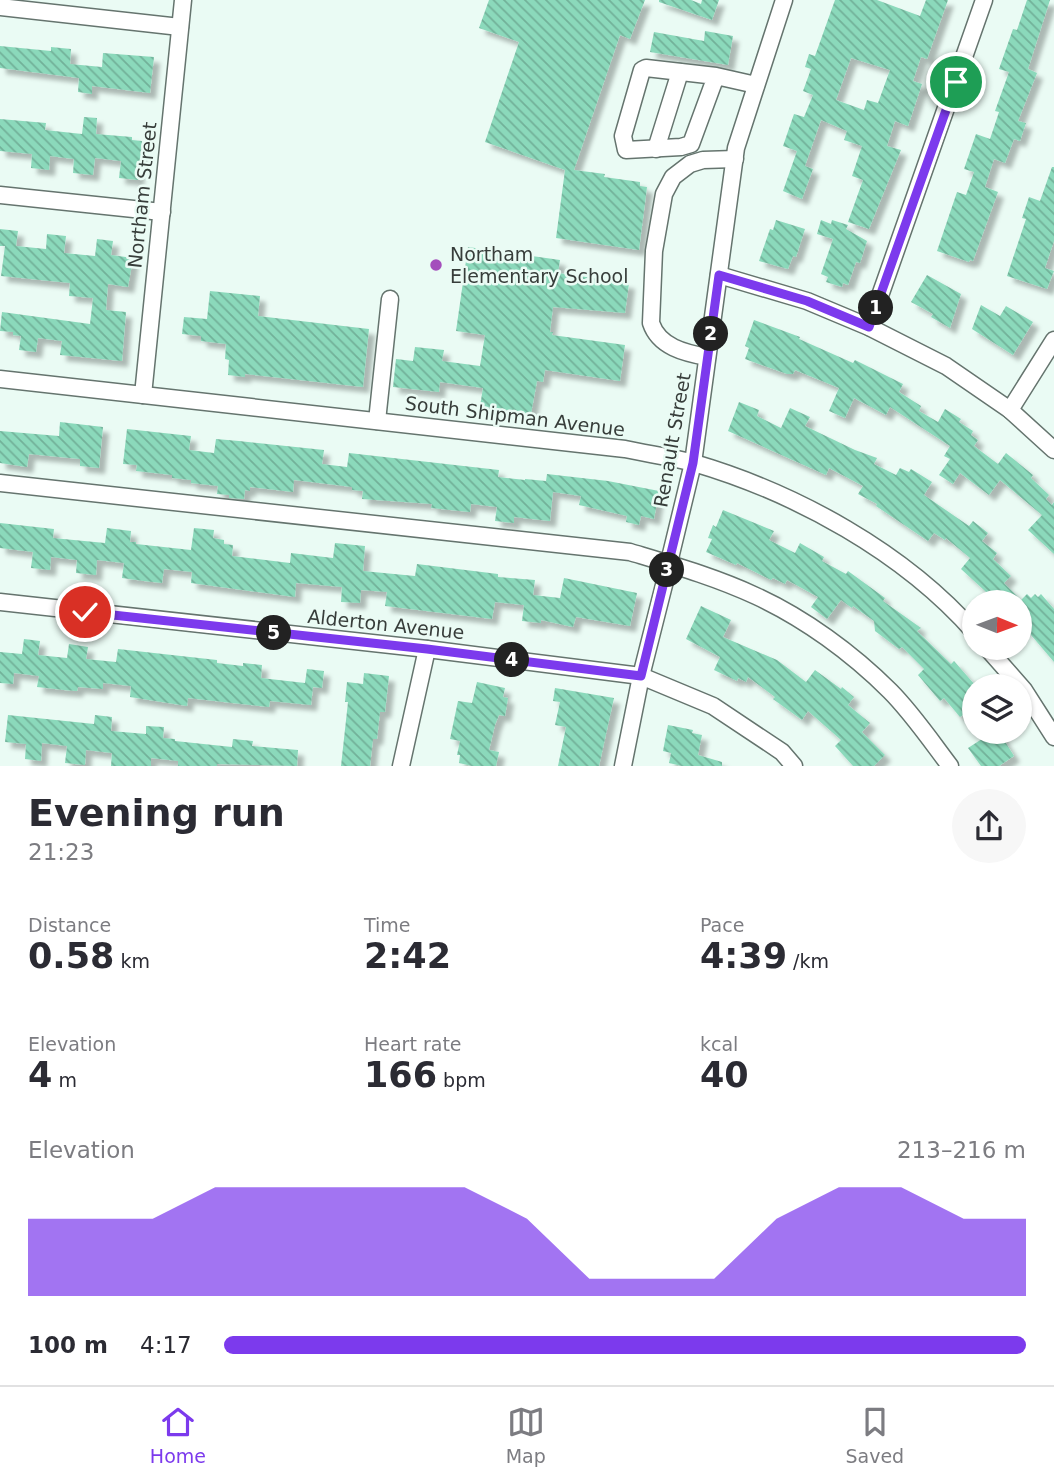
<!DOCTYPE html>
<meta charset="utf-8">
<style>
body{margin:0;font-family:"DejaVu Sans",sans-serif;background:#f7f7f7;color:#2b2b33;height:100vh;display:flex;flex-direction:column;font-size:26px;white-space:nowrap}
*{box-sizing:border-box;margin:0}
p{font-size:23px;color:#7c7c81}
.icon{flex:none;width:38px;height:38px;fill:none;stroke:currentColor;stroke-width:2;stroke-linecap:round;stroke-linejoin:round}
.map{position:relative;height:766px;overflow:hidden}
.drawer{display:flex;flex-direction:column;background:#fff;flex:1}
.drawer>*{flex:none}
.needle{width:46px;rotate:91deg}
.buttons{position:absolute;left:962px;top:590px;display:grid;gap:14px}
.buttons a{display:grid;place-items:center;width:70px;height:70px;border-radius:50%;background:#fff;box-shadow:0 2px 5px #0004;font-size:35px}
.pin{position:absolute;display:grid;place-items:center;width:60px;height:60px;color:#fff;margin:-30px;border:4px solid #fff;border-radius:50%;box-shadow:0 2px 7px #0007}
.km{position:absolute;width:35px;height:35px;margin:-18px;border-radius:50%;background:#222;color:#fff;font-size:19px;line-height:35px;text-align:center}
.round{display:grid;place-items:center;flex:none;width:74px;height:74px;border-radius:37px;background:#f7f7f7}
.headline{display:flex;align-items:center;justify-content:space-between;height:119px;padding:0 28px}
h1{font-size:38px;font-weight:700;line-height:52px}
.stats{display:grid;grid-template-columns:repeat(3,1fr);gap:10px;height:119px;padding:7px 28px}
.stats div{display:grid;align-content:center}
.stats b{font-size:35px;font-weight:700}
.stats small{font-size:19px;font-weight:400}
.stats p{font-size:19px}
.chart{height:196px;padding:14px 28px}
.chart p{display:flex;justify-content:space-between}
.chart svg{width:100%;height:126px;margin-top:7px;fill:#7c3aed;opacity:.7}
ul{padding:0 28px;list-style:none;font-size:23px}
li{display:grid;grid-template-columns:112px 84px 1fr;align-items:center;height:52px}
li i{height:18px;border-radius:9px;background:#7c3aed}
.dock{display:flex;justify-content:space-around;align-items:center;height:98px;border-top:2px solid #e1e1e2;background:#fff;font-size:19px;color:#7c7c81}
.dock a{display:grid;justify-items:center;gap:4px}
.dock .on{color:#7c3aed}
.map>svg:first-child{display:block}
</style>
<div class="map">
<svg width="1054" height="766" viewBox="0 0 1054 766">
<defs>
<pattern id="building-back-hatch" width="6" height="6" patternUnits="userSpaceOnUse" patternTransform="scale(1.75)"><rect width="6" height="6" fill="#8bd9bb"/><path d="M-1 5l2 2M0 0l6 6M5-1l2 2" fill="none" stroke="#72b199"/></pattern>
<filter id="shadow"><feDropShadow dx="6" dy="6" stdDeviation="2" flood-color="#0004"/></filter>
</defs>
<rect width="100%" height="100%" fill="#eafbf4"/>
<g fill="url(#building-back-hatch)" fill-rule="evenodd" filter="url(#shadow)">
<polygon points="489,0 645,0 630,39 620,35 574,170 605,174 604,177 640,182 640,186 647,187 639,250 556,238 565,170 485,142 519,42 479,28"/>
<polygon points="659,0 691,0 701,4 702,0 719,0 712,20 659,2"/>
<path d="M835 0H877L920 16 926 0H948L927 59 921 57 913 81 922 84 908 126 895 121 887 146 901 150 869 229 848 222 863 180 852 176 862 146 844 140 847 131 821 120 805 166 813 169 802 199 783 191 797 151 783 146 794 114 804 117 813 95 803 91 811 69 805 67 809 54 815 56ZM851 58 890 70 878 103 867 100 864 110 836 100Z"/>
<polygon points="1027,0 1050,0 1028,69 1037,73 1018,121 1026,123 1020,141 1014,139 1005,163 994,159 985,187 998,192 973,261 970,260 969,262 937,251 957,192 966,195 974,172 964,169 976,134 990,139 999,112 995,111 1009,72 999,69 1013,29 1017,30"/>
<polygon points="705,31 733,36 728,65 650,52 654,32 704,41"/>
<polygon points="0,46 51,51 51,47 71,49 70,64 102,67 103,53 154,57 150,93 92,86 92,94 78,92 79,78 0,68"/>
<polygon points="84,117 97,118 96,134 132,137 132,140 142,141 138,180 119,178 121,161 95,158 93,175 73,173 74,159 50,156 49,170 31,168 32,154 0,151 0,119 46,123 45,130 82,134"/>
<polygon points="1052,167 1054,167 1054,241 1045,268 1054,271 1047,289 1007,276 1026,219 1022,218 1029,197 1040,201"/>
<polygon points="776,220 805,229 796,257 793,256 788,269 759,261 770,229 773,230"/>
<polygon points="821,220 831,224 832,220 848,225 846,229 867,241 860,263 856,262 848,285 843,283 842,287 826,282 828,277 821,274 833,239 817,234"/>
<polygon points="0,229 18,231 16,246 46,249 47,234 66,236 64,253 95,256 97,239 113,241 111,255 133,258 128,287 108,284 106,310 126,312 122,361 60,355 62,341 38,338 36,352 19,350 21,336 13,335 13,332 0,331 2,312 90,324 93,298 69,296 70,283 1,276 5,246 0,246"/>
<polygon points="468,247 560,260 558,273 629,283 625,313 553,307 550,332 553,332 552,335 625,345 620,381 545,370 543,382 537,381 531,414 480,406 483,388 440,382 439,392 393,387 396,359 413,361 415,347 444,350 442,361 480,366 485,335 456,331"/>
<polygon points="927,275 961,294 950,328 931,317 933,314 911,302"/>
<polygon points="210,291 260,296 258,316 369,329 363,387 245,374 245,377 228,375 229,360 225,359 226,344 201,341 201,336 182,334 184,317 207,319"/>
<polygon points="981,305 1000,316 1006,306 1033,322 1013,355 972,329"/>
<polygon points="754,320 800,337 799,339 853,363 855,360 903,384 899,392 921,406 919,411 938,422 945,409 961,419 959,422 973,431 971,435 978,440 974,446 998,464 1006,453 1033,475 1031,478 1049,495 1046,499 1052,505 1054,502 1054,554 1028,530 1042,515 1000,480 989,495 960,473 953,484 939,475 950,459 944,456 950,446 890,407 886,415 854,398 845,418 829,411 839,388 795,370 793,374 787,374 745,359 749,348 745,346"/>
<polygon points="739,402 759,410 757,416 781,428 790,408 810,417 805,426 855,450 877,458 874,464 896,475 900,468 909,472 911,469 932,482 924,495 969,526 973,521 988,533 982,541 997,553 993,559 1011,576 1004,583 1021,600 1027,594 1031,598 1035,594 1038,597 1041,594 1054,609 1054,662 1020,622 1020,602 997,602 961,569 970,558 946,538 945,540 934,533 928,541 876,506 877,504 858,494 863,486 829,468 826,475 728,431"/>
<polygon points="60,422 103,427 99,468 80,466 80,459 29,454 27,467 0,463 0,431 59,436"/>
<polygon points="127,429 191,436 189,450 214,453 216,439 239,441 324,450 322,464 347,467 349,453 499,470 498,477 525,480 525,479 546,481 547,474 608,481 659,491 654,519 641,516 639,525 626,522 627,516 579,505 581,496 553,492 550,521 514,517 514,523 495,521 497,507 471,504 470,512 431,508 432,504 362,499 363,491 352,490 352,487 294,480 293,492 250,487 250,491 245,490 244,499 229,498 229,495 217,494 218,486 191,483 191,480 172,478 172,475 136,471 137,465 123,464"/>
<polygon points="723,510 774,531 769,540 795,553 800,543 824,557 822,561 846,574 848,571 885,598 883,601 921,628 917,631 951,664 954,661 975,685 975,724 966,713 960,717 944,698 940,701 918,675 924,669 902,647 899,649 875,631 874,621 853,606 852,608 841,600 827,619 811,607 818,597 787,580 785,584 773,578 771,580 737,563 736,565 706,552 712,539 708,538 713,525 716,527"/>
<polygon points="0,523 54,529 53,538 105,543 107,528 131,531 130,542 136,542 136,544 191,550 194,528 214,530 213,538 224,540 224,544 233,545 232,556 290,563 291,553 333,558 335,543 365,546 363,571 415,576 417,564 498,574 498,577 535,580 533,595 560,598 564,578 637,593 630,626 576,617 573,627 541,620 541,623 522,621 524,605 495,602 492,619 385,606 387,592 361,590 360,603 341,602 342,587 296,583 295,597 191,583 192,572 164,569 162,583 144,581 122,578 124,563 97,560 96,575 76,573 77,560 51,557 50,570 31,568 33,552 0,548"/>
<polygon points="701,606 731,620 723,637 777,660 806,682 815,670 841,689 842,687 854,697 848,705 870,723 862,732 885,755 874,766 853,766 835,746 841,740 808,711 802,720 773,699 775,697 748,677 746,682 738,678 737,681 714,670 720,657 686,639"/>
<polygon points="24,639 40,641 38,655 67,658 69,644 88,647 86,659 116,662 118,649 217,660 217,663 243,666 243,663 262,665 261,678 305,683 307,669 324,671 322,688 313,687 311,705 270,701 269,707 188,698 187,706 130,697 131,686 103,683 103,689 78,687 77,691 64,690 37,687 39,676 14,673 13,684 0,683 0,652 22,654"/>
<polygon points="364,673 389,676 385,712 380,712 377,739 373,739 370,766 341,766 348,702 345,702 347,682 363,684"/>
<polygon points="477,682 505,688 503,697 508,698 505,716 499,715 495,725 489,750 499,752 496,766 472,766 459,763 460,755 457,755 460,741 450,739 458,701 472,703"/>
<polygon points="555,688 614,698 599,766 558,766 566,727 555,725 560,702 553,701"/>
<polygon points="8,715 94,724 95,715 112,717 111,731 146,734 146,726 164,727 163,738 175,739 175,741 232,747 233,739 253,741 252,746 298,750 297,766 217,764 217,766 178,766 178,761 151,758 151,766 111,766 112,753 86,750 85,765 65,763 67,746 42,743 41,761 25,759 26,744 5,742"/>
<polygon points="668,725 693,730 692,733 702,735 698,755 722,762 722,766 682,766 669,763 671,753 663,751"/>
<polygon points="981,732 999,732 1014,756 999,766 981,766 968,748 985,737"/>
</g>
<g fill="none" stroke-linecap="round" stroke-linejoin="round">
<defs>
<g id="minor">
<polyline points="0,7 180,27"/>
<polyline points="716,76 691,144 681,147 626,150 623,136 642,70 646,68 716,76 756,85"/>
<polyline points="656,149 680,72"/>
<polyline points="0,195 162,212"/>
<polyline points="719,275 807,301 869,327 946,366 1010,410 1054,450"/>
<polyline points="869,327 984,0"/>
<path d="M707 357C685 353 659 347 651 323L654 251 664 194 673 177 690 164 703 160 735 159"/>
<path d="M0 379 625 449C648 454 672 457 694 463 796 493 904 552 975 633"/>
<polyline points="143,395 183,0"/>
<polyline points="1010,410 1054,340"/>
<polyline points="377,421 390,299"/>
<path d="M0 483 630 552C673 565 715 577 756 596 804 618 852 653 890 691 912 713 931 741 950 766"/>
<polyline points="671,554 693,463 736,148 784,0"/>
<polyline points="0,602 427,649 641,676 713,706 782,752 794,766"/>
<polyline points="987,648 1024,690 1054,737"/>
<polyline points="401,766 427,649"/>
<polyline points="623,766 641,676 665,581"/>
</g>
</defs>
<use href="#minor" stroke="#65746e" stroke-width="19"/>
<use href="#minor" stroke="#fff" stroke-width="16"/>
<defs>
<polyline id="minor-bridge" points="665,581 671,554"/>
</defs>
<use href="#minor-bridge" stroke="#65746e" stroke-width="19" stroke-linecap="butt"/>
<use href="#minor-bridge" stroke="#fff" stroke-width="16"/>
</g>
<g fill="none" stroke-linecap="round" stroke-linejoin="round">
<defs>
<polyline id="route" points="85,612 427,649 641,676 693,463 719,275 807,301 869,327 956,82"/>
</defs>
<use href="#route" stroke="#fff" stroke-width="14"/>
<use href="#route" stroke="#7c3aed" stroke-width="9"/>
</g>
<circle fill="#a44ebc" stroke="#eafbf4" stroke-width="2.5" cx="436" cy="265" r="7"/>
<g text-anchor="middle" stroke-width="5" stroke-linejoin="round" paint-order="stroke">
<g font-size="19" fill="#373d3a" stroke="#eafbf4">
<text transform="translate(142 195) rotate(-84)" y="7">Northam Street</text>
<text transform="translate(515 416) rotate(7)" y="7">South Shipman Avenue</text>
<text transform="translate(672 440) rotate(-80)" y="7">Renault Street</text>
<text transform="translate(386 624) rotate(6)" y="7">Alderton Avenue</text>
</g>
<g font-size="19" fill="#373d3a" stroke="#eafbf4" text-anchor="start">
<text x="450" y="261">Northam<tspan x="450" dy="22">Elementary School</tspan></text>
</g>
</g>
</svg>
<div class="buttons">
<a><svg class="needle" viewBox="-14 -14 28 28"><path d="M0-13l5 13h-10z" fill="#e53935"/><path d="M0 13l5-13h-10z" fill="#7c7c81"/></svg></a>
<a><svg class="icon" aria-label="layers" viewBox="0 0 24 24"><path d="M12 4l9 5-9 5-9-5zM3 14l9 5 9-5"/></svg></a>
</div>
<div class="pin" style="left:956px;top:82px;background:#1e9e55"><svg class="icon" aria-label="arrive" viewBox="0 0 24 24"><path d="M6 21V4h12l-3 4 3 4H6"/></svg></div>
<div class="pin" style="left:85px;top:612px;background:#d93025"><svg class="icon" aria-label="check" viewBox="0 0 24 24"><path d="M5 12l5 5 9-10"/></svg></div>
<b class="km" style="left:876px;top:308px">1</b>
<b class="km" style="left:711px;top:334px">2</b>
<b class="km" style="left:667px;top:570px">3</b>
<b class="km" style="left:512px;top:660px">4</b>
<b class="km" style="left:274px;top:633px">5</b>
</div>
<section class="drawer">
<div class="headline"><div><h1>Evening run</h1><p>21:23</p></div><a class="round"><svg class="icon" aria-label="share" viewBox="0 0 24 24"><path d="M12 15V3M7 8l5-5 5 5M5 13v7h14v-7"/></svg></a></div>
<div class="stats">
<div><p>Distance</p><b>0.58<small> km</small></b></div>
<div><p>Time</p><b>2:42</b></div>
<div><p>Pace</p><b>4:39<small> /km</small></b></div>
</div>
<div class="stats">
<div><p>Elevation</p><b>4<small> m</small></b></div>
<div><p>Heart rate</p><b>166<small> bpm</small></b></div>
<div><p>kcal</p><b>40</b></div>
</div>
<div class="chart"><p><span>Elevation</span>213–216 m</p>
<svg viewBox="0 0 160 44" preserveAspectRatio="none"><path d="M0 44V17L10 17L20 17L30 6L40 6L50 6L60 6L70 6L80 17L90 38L100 38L110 38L120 17L130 6L140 6L150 17L160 17V44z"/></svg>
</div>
<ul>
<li><b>100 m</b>4:17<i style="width:100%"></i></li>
</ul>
</section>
<nav class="dock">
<a class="on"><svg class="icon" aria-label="home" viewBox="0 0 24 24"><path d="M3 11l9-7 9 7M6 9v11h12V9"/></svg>Home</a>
<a><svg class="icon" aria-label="map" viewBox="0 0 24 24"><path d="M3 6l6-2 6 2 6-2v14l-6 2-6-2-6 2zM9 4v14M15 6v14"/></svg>Map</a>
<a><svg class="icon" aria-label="saved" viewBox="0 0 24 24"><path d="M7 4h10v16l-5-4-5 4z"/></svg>Saved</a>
</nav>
